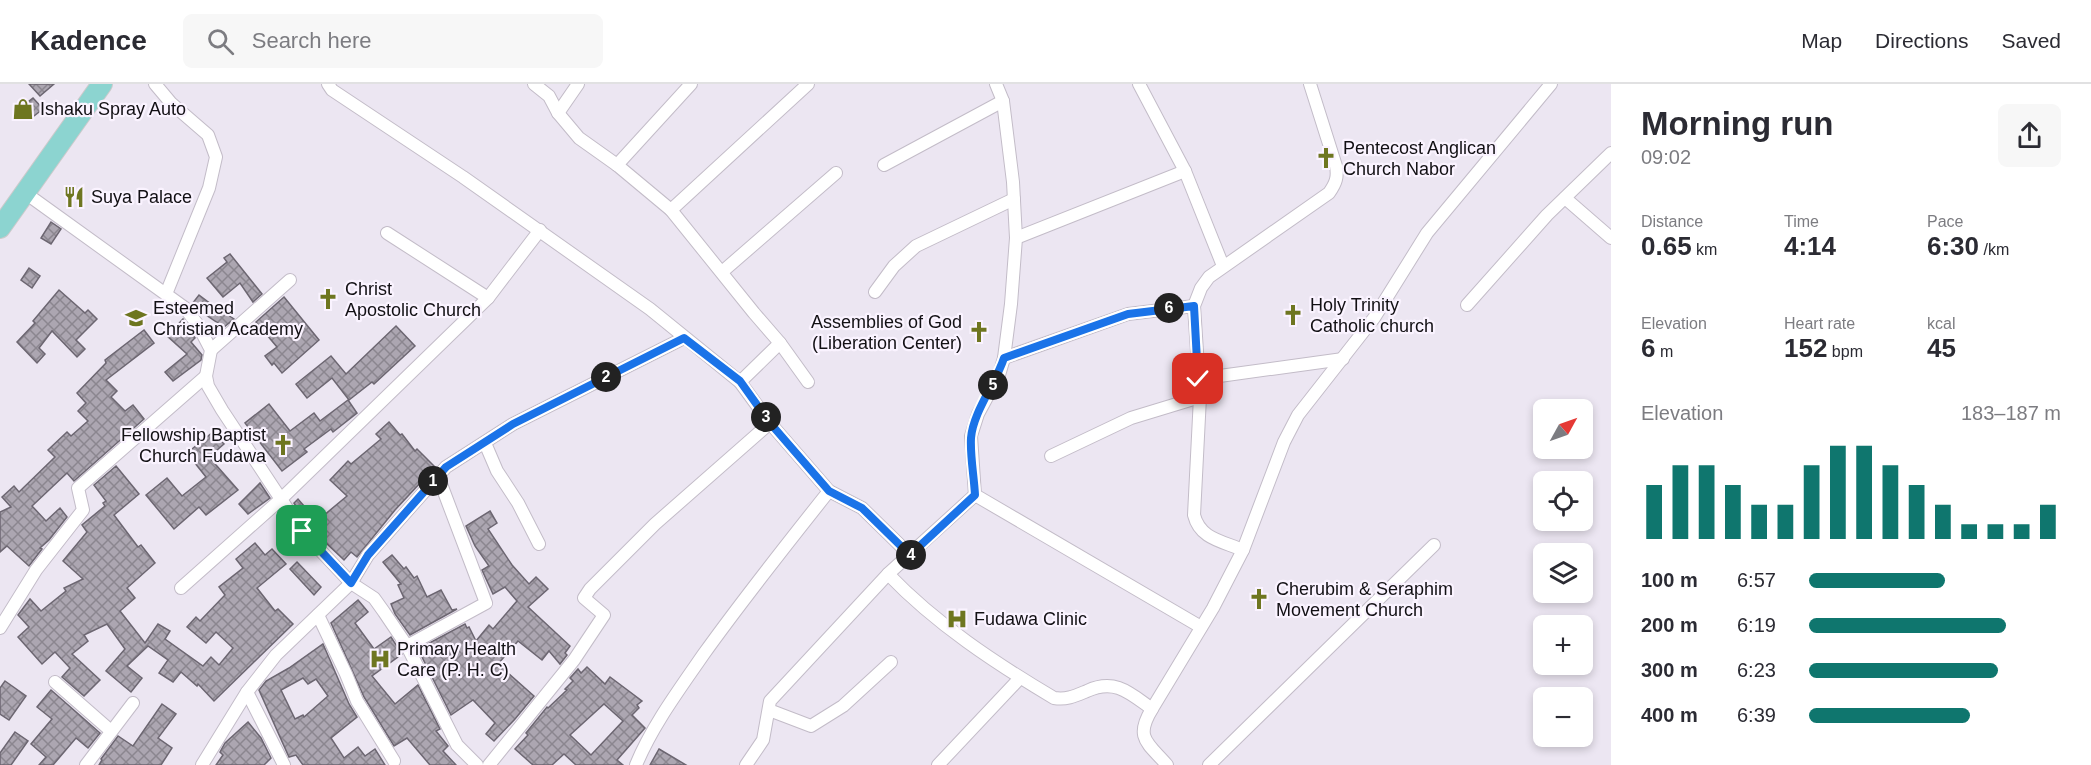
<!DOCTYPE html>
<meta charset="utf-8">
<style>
body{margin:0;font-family:Arial,sans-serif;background:#f7f7f7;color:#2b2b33;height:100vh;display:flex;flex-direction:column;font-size:22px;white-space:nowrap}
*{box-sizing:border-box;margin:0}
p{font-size:20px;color:#7c7c81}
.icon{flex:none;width:33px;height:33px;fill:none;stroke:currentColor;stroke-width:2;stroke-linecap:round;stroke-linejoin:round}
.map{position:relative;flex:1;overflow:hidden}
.panel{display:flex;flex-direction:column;background:#fff;width:480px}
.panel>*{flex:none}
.needle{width:39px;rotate:50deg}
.fabs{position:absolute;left:1533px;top:315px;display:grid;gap:12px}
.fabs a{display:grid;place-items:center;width:60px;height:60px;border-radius:9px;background:#fff;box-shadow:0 3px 9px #0003;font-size:30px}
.pin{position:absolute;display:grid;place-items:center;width:51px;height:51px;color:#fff;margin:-26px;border-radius:12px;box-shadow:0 3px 9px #0006}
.km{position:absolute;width:30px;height:30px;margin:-15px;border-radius:50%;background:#222;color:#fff;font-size:16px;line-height:30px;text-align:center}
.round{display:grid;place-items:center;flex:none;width:63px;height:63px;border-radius:9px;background:#f7f7f7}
.overview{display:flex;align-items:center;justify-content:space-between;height:102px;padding:0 30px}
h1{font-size:33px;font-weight:700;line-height:45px}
.stats{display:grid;grid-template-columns:repeat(3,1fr);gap:9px;height:102px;padding:6px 30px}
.stats div{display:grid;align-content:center}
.stats b{font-size:26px;font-weight:700}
.stats small{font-size:16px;font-weight:400}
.stats p{font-size:16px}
.chart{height:168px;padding:12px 30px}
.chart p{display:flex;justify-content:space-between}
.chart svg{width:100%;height:108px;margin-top:6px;stroke:#0f766e;stroke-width:6}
ul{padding:0 30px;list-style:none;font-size:20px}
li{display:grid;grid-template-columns:96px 72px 1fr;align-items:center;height:45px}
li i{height:15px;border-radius:8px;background:#0f766e}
header{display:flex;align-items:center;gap:36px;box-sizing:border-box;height:84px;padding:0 30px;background:#fff;border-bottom:2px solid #e1e1e2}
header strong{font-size:28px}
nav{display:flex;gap:33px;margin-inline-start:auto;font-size:21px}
.search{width:420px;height:54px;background:#f7f7f7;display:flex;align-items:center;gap:15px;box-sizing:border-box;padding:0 21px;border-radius:9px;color:#7c7c81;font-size:22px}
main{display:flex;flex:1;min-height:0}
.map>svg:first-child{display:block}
</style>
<header>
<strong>Kadence</strong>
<div class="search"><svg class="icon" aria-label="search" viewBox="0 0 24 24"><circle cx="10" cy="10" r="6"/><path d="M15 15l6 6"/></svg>Search here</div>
<nav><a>Map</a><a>Directions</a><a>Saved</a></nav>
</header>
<main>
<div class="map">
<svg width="1611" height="681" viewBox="0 0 1611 681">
<defs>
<pattern id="building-cross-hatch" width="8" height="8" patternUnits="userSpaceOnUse" patternTransform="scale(1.5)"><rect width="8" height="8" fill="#aca6b1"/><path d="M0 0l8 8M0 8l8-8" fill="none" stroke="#8b868f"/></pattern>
</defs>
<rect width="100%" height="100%" fill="#ece6f2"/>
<g fill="url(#building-cross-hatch)" stroke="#6c6671" stroke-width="1.5" fill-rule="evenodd">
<polygon points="29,0 54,0 40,12"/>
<polygon points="33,14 43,25 30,35 20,24"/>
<polygon points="51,138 61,145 51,160 41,154"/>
<polygon points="230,170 262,210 253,218 240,199 223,213 207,194 227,178 224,174"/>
<polygon points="29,184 40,192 32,204 21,196"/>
<polygon points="59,206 85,229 88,226 97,235 76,256 85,265 77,273 52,247 39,264 45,270 37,279 17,258 35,239 33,237"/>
<polygon points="199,211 207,217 234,235 224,243 194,223 192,220"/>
<polygon points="284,213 319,256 282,289 274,279 272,281 265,272 277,263 256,238"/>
<polygon points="183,235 195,254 191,258 202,271 201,276 173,297 165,288 187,270 167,252"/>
<polygon points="396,242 415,262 374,300 372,298 349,316 332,294 307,314 296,300 331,272 346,290"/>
<polygon points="144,246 154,259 106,296 117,307 111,313 125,327 133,321 144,335 74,397 67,389 32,422 46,437 60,424 67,433 49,456 40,464 42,465 29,482 7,462 0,468 0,428 11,423 2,413 14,402 19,408 55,373 48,366 67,348 71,352 88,337 78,327 86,319 77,309 106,279 105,276"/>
<polygon points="348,316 357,329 333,348 331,345 304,365 307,368 282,387 245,339 269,320 290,347 314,329 320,337"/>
<polygon points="389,338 400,351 402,350 415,367 417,365 435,383 395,426 357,473 351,468 344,476 308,442 294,419 298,415 317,437 347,412 330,396 348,377 351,380 381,355 376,350"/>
<polygon points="213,348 224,360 209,373 238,406 206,431 199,423 174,445 146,411 167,394 182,412 206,393 187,369"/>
<polygon points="116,382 139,410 114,431 138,463 141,461 155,479 127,504 135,514 120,527 145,559 158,540 170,547 165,555 203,582 211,573 219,581 233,564 216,548 206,559 187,543 196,533 200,537 225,511 219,503 243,484 236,475 255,459 265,471 272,465 286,480 257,504 275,527 278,525 293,540 214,617 198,600 197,602 181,588 173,598 159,589 168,576 148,562 127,582 142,594 131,608 106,587 125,565 107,540 84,551 88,557 72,570 100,596 84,612 62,593 70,584 55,568 42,580 18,553 29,543 18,531 30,515 41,527 66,507 64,504 83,495 63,477 87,448 82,441 105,422 103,419 106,417 94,401"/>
<polygon points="260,399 270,414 248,430 239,420"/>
<polygon points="490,427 497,439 488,445 512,481 529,500 536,493 548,505 528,523 570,562 565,569 567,571 560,580 549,567 542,576 518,557 498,580 534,612 515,635 494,657 486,650 495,639 473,616 451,631 418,565 465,540 467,544 469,543 476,557 489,541 493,545 517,517 505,503 493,510 482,486 489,482 475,462 466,442"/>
<polygon points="392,471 404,485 406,483 414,494 417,492 427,513 441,506 452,526 457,525 410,551 395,530 391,520 404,514 398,501 401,500 383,478"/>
<polygon points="297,478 321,503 314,511 290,485"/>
<polygon points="358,516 368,528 355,539 374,565 391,553 402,570 372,592 395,620 418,601 440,645 436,647 448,662 443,667 456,681 430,681 407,654 394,662 364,613 331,539"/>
<path d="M323 560 349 620 357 633 331 654 344 674 358 663 365 672 375 665 385 681H303L296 671 289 673 259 606 266 597 289 584ZM303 594 308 600 316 595 328 612 304 633 303 631 295 635 281 606Z"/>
<path d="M587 583 605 600 610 593 642 617 637 621 639 624 632 631 645 644 617 676 623 681H576L564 670 552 681H533L515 665 528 651 526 649 547 623 548 624 567 606 565 605 573 597 570 594 578 585 581 589ZM604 620 623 637 591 671 570 651Z"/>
<polygon points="5,597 26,612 9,636 0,630 0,604"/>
<polygon points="51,606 100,649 88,664 76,654 53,681 39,681 46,673 31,660 52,635 37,623"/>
<polygon points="162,620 176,630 158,654 172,664 161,681 99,681 102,676 101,675 118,652 133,662"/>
<polygon points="248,638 261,654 271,674 264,681 216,681 223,671 220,668 225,659"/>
<polygon points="15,648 28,657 11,681 0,681 0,669"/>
<polygon points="659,665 686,681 650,681"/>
</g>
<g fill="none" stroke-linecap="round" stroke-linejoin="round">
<defs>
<g id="minor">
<polyline points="155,0 171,19 208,51 216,73 209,104 166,210"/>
<polyline points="328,0 332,6 463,93 650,225 740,298 770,339 829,407 862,424 910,471"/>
<polyline points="534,0 549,12 558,29 579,54 617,81 671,126 754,229 780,259 740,298"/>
<polyline points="1139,0 1185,87 1223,182"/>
<polyline points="558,29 578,0"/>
<polyline points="617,81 691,0"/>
<polyline points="884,81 1003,17"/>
<polyline points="24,108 185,224 198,241 211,266 206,292 208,302 222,326 302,447 351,499 374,514 384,528 407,562 457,661 477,681"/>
<polyline points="1565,114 1611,154"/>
<polyline points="671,126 808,0"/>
<polyline points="387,149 488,214"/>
<polyline points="1016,154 1185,87"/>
<polyline points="722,188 836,89"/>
<polyline points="875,208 894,182 916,162 1014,115"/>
<polyline points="1467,221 1547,131 1611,69"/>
<polyline points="780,259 808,298"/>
<polyline points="211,266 290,196"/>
<polyline points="1004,274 1128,230 1194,222"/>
<polyline points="1198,295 1343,275"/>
<polyline points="485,359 497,387 518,419 539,460"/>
<polyline points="1051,372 1131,334 1200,313"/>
<polyline points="975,411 971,352 978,330 999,291 1004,274 1011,220 1016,154 1013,98 1003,17 996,0"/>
<polyline points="975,411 1201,543"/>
<path d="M1243 466C1222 457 1200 455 1194 431L1200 313 1194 222 1201 204 1209 193 1329 109C1336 99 1338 93 1336 82L1310 0"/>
<path d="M888 490C936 540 995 579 1054 614 1067 616 1075 612 1087 607 1115 594 1130 609 1152 625 1134 654 1148 659 1167 681"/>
<polyline points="181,504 280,416 488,214 540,146"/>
<polyline points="318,531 346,590 357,617 394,677"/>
<polyline points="0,544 36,486 83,426 78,404 206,292"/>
<polyline points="407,562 486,519 438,392"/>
<polyline points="55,598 111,647"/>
<polyline points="247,608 284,681"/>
<polyline points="1152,625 1213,524 1243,466 1284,358 1298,331 1374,234 1427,149 1551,0"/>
<polyline points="769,626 811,642 843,622 891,578"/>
<polyline points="86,681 133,619"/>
<polyline points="202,681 247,608 276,571 351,499 368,471 446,383 513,340 684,254"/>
<polyline points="489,681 574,576 604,531 584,514 590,505 655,440 770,339"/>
<path d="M636 681C652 642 679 606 703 571 743 515 786 461 829 407"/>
<polyline points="746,681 763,656 770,617 888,490 975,411"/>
<polyline points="938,681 1020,594"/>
<polyline points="1209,681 1434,461"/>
</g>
<polyline id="primary" points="0,144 102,0"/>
</defs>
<use href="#minor" stroke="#c3bcc8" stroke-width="14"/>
<use href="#primary" stroke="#cbcacb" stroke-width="22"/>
<use href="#minor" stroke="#fff" stroke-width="12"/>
<use href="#primary" stroke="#8cd4d0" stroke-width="20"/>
</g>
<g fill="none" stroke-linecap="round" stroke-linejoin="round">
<defs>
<path id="route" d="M302 447 351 499 368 471 446 383 513 340 684 254 740 297 770 339 829 407 862 424 910 471 975 411C974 392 970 372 971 354 973 328 996 299 1004 274L1128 230 1194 222 1198 295"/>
</defs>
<use href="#route" stroke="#fff" stroke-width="12"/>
<use href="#route" stroke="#1a73e8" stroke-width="8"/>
</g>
<defs>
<symbol id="shop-bare" viewBox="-9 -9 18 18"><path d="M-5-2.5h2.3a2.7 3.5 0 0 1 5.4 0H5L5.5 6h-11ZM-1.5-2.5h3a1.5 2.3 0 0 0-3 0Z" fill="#6e7620" stroke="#faf3ff" stroke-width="2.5" paint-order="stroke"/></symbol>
<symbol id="church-bare" viewBox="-9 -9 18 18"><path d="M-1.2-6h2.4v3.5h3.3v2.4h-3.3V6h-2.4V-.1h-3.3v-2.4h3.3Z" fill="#6e7620" stroke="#faf3ff" stroke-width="2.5" paint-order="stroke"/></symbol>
<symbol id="restaurant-bare" viewBox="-9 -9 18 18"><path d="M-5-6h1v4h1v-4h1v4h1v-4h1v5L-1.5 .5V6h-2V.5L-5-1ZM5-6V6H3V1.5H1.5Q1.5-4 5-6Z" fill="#6e7620" stroke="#faf3ff" stroke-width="2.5" paint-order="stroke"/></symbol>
<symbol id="school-bare" viewBox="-9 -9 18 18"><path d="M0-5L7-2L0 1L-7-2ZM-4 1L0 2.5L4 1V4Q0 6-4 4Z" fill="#6e7620" stroke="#faf3ff" stroke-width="2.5" paint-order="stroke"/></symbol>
<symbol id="hospital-bare" viewBox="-9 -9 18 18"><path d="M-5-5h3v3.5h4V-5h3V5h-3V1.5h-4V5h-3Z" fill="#6e7620" stroke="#faf3ff" stroke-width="2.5" paint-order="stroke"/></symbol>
</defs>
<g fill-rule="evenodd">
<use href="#shop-bare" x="8" y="10" width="30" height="30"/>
<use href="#church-bare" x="1311" y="59" width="30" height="30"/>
<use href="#restaurant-bare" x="59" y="98" width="30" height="30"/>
<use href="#church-bare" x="313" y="200" width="30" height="30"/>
<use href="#church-bare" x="1278" y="216" width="30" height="30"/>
<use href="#school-bare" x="121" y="219" width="30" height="30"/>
<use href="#church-bare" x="964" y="233" width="30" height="30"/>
<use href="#church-bare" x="268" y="346" width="30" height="30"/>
<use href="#church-bare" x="1244" y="500" width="30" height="30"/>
<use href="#hospital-bare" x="942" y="520" width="30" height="30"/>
<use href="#hospital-bare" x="365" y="560" width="30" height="30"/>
</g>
<g text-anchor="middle" stroke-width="4.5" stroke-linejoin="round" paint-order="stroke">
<g font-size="18" fill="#121014" stroke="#faf3ff" text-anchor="start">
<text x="40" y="31">Ishaku Spray Auto</text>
<text x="1343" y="70">Pentecost Anglican<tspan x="1343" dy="21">Church Nabor</tspan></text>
<text x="91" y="119">Suya Palace</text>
<text x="345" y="211">Christ<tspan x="345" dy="21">Apostolic Church</tspan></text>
<text x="1310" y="227">Holy Trinity<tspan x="1310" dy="21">Catholic church</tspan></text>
<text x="153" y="230">Esteemed<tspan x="153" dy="21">Christian Academy</tspan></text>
<text x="962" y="244" text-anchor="end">Assemblies of God<tspan x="962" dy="21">(Liberation Center)</tspan></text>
<text x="266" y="357" text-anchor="end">Fellowship Baptist<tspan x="266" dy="21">Church Fudawa</tspan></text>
<text x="1276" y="511">Cherubim &amp; Seraphim<tspan x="1276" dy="21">Movement Church</tspan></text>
<text x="974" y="541">Fudawa Clinic</text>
<text x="397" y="571">Primary Health<tspan x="397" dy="21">Care (P. H. C)</tspan></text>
</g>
</g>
</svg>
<div class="fabs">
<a><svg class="needle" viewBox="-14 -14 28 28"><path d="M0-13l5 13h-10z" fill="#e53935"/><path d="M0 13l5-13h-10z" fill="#7c7c81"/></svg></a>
<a><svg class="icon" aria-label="locate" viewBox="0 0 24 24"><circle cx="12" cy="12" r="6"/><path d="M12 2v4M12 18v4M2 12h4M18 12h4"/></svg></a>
<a><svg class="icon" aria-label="layers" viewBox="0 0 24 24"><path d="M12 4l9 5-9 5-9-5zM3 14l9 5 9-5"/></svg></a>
<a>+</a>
<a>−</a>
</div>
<div class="pin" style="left:302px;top:447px;background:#1e9e55"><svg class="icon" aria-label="arrive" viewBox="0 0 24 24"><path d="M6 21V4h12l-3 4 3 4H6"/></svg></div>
<div class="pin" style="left:1198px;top:295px;background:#d93025"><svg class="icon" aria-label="check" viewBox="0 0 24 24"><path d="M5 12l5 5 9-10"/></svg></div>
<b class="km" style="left:433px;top:397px">1</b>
<b class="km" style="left:606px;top:293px">2</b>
<b class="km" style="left:766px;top:333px">3</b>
<b class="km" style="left:911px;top:471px">4</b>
<b class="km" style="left:993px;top:301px">5</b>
<b class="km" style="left:1169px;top:224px">6</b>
</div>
<section class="panel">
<div class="overview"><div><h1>Morning run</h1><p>09:02</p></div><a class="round"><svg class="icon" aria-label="share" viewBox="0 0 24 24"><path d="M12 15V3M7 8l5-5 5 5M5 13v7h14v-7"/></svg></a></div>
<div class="stats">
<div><p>Distance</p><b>0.65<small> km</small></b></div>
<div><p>Time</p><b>4:14</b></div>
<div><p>Pace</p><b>6:30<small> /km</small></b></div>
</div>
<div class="stats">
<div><p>Elevation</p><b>6<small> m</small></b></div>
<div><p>Heart rate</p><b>152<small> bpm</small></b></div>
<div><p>kcal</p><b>45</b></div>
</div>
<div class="chart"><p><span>Elevation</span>183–187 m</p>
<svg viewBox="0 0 160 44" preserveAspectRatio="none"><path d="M5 44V22M15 44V14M25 44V14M35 44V22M45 44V30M55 44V30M65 44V14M75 44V6M85 44V6M95 44V14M105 44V22M115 44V30M125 44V38M135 44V38M145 44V38M155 44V30"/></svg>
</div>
<ul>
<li><b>100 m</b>6:57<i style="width:54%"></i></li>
<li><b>200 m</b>6:19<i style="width:78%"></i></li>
<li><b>300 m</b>6:23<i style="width:75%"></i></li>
<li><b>400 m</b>6:39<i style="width:64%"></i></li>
</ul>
</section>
</main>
